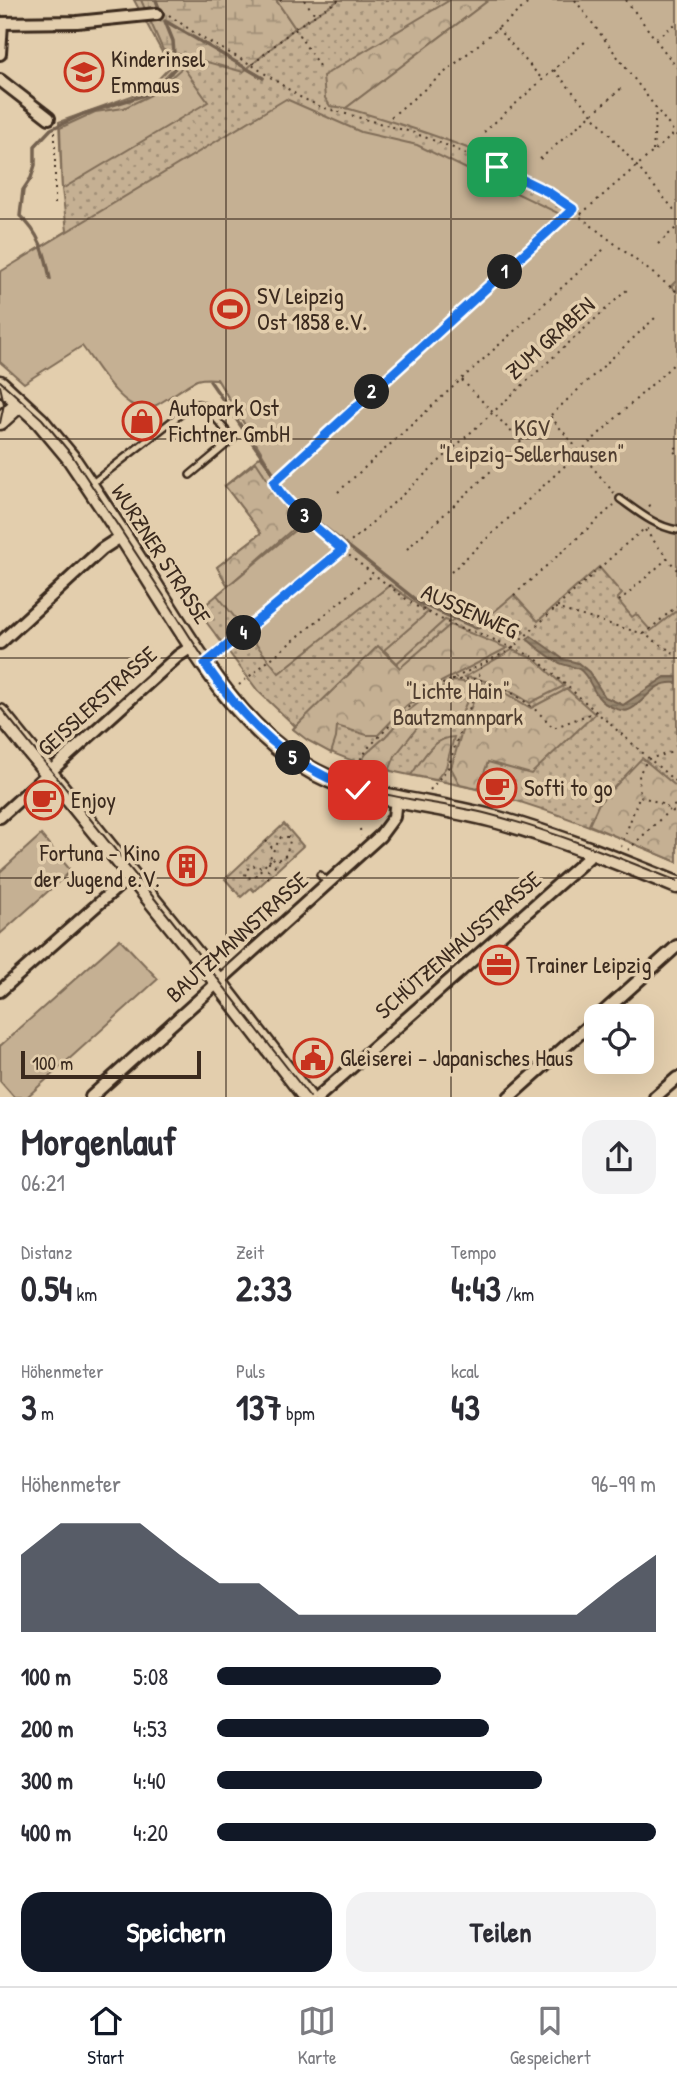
<!DOCTYPE html>
<html lang="de">
<meta charset="utf-8">
<style>
body{margin:0;font-family:"Patrick Hand",sans-serif;background:#f2f2f3;color:#2b2b33;height:100vh;display:flex;flex-direction:column;font-size:26px;white-space:nowrap}
*{box-sizing:border-box;margin:0}
p{font-size:23px;color:#7c7c81}
.icon{flex:none;width:38px;height:38px;fill:none;stroke:currentColor;stroke-width:2;stroke-linecap:round;stroke-linejoin:round}
.map{position:relative;height:1097px;overflow:hidden}
.panel{display:flex;flex-direction:column;background:#fff;flex:1}
.panel>*{flex:none}
.buttons{position:absolute;left:584px;top:1004px;display:grid;gap:14px}
.buttons a{display:grid;place-items:center;width:70px;height:70px;border-radius:14px;background:#fff;box-shadow:0 7px 28px #0002;font-size:35px}
.scale{position:absolute;left:21px;bottom:18px;width:180px;box-sizing:border-box;padding-left:7px;border:4px solid #3b2a1e;border-top:0;font-size:19px;line-height:24px;white-space:nowrap;color:#3b2a1e;-webkit-text-stroke:5px #e3cead;paint-order:stroke}
.pin{position:absolute;display:grid;place-items:center;width:60px;height:60px;color:#fff;margin:-30px;border-radius:14px;box-shadow:0 4px 10px #0006}
.km{position:absolute;width:35px;height:35px;margin:-18px;border-radius:50%;background:#222;color:#fff;font-size:19px;line-height:35px;text-align:center}
.round{display:grid;place-items:center;flex:none;width:74px;height:74px;border-radius:21px;background:#f2f2f3}
.head{display:flex;align-items:center;justify-content:space-between;height:119px;padding:0 21px}
h1{font-size:38px;font-weight:800;line-height:52px}
.metrics{display:grid;grid-template-columns:repeat(3,1fr);gap:10px;height:119px;padding:7px 21px}
.metrics div{display:grid;align-content:center}
.metrics b{font-size:35px;font-weight:800}
.metrics small{font-size:19px;font-weight:400}
.metrics p{font-size:19px}
.chart{height:196px;padding:14px 21px}
.chart p{display:flex;justify-content:space-between}
.chart svg{width:100%;height:126px;margin-top:7px;fill:#111827;opacity:.7}
.action{display:flex;gap:14px;margin-top:auto;padding:14px 21px}
.action a{flex:1;height:80px;border-radius:21px;background:#111827;color:#fff;font-size:28px;font-weight:800;line-height:80px;text-align:center}
.action a+a{background:#f2f2f3;color:#2b2b33}
ul{padding:0 21px;list-style:none;font-size:23px}
li{display:grid;grid-template-columns:112px 84px 1fr;align-items:center;height:52px}
li i{height:18px;border-radius:9px;background:#111827}
.dock{display:flex;justify-content:space-around;align-items:center;height:98px;border-top:2px solid #e1e1e2;background:#fff;font-size:19px;color:#7c7c81}
.dock a{display:grid;justify-items:center;gap:4px}
.dock .current{color:#111827}
.map>svg:first-child{display:block}
</style>
<div class="map">
<svg width="677" height="1097" viewBox="0 0 677 1097">
<defs>
<pattern id="grass-dots" width="8" height="8" patternUnits="userSpaceOnUse" patternTransform="scale(1.75)"><rect width="8" height="8" fill="#c5b093"/><path d="M2 2h.1M6 6h.1" fill="none" stroke="#a18f77" stroke-width="1.8" stroke-linecap="round"/></pattern>
<pattern id="forest-crowns" width="20" height="18" patternUnits="userSpaceOnUse" patternTransform="scale(1.75)"><rect width="20" height="18" fill="#c5b093"/><path d="M2 6a3 3 0 1 1 6 0M12 15a3 3 0 1 1 6 0" fill="none" stroke="#a18f77"/></pattern>
<pattern id="wetland-marsh" width="20" height="14" patternUnits="userSpaceOnUse" patternTransform="scale(1.75)"><rect width="20" height="14" fill="#c5b093"/><path d="M1 5h8M5 5V1M11 12h8M15 12V8" fill="none" stroke="#a18f77"/></pattern>
<pattern id="water-rules" width="6" height="5" patternUnits="userSpaceOnUse" patternTransform="scale(1.75)"><rect width="6" height="5" fill="#9a886f"/><path d="M0 2.5h6" fill="none" stroke="#7f6f5b"/></pattern>
</defs>
<rect width="100%" height="100%" fill="#e3cead"/>
<filter id="ink" filterUnits="userSpaceOnUse"><feTurbulence type="fractalNoise" baseFrequency=".0143" numOctaves="2"/><feDisplacementMap in="SourceGraphic" scale="14" xChannelSelector="R" yChannelSelector="G"/><feConvolveMatrix kernelMatrix="1 2 1 2 8 2 1 2 1" color-interpolation-filters="sRGB"/></filter>
<g filter="url(#ink)">
<g fill="url(#grass-dots)" stroke="#806d58" stroke-width="2">
<path d="M134 0H677V862C613 834 548 809 480 790 416 773 347 772 293 729L295 726 258 691 198 611 228 586 217 567 261 533 225 486 263 454 217 379 200 378 156 405 143 408 132 405 112 387 33 252 67 231 62 189 59 122 148 90 170 67Z"/>
<polygon points="284,824 303,846 254,891 251,888 241,897 225,879"/>
</g>
<g fill="url(#forest-crowns)" stroke="#806d58" stroke-width="2">
<polygon points="450,0 489,0 346,108 330,106 325,98 323,76"/>
<polygon points="256,462 273,488 302,521 228,586 217,567 261,533 225,486"/>
<polygon points="450,625 507,648 429,688 406,706 378,735 367,735 337,726 336,738 331,753 307,740 293,729 378,646 400,668"/>
<path d="M512 650 534 659 564 686 530 703C509 689 490 680 465 677Z"/>
<path d="M454 681 474 683 458 723C444 723 436 717 424 719L395 756 389 771 359 764 366 754 385 737 408 711 429 695Z"/>
<polygon points="481,683 503,692 531,708 567,689 595,714 531,774 488,762 478,789 460,785 451,768 464,724"/>
<path d="M454 737 446 767 436 780 411 775C423 759 432 738 454 737Z"/>
<polygon points="642,758 677,787 677,862 589,825 599,803"/>
</g>
<polygon fill="url(#wetland-marsh)" stroke="#806d58" stroke-width="2" points="141,0 276,0 295,28 243,72 163,50"/>
<g fill="#c5b093" stroke="#806d58" stroke-width="2">
<polygon points="276,0 339,0 295,28"/>
<path d="M489 0H677V280L671 286 677 292V613L675 612 651 631 636 614 632 617 617 599 622 594 599 567 538 621 514 595 483 621 467 605 451 622 445 620 397 663 384 650 428 612 390 585 279 673 217 595 312 516 278 488 276 482 578 207C510 158 426 131 346 108Z"/>
<polygon points="183,67 208,102 62,189 60,128 95,112 124,108 151,95"/>
<path d="M286 99 361 132 417 145 564 216 276 476 217 379C196 377 194 381 177 392 167 398 155 409 143 408 120 407 95 363 82 346L24 383 0 362V272Z"/>
<polygon points="41,835 71,871 0,934 0,872"/>
<polygon points="120,939 158,979 27,1097 14,1097 0,1081 0,1046"/>
</g>
<path fill="url(#water-rules)" stroke="#74624f" stroke-width="2" d="M531 636 563 659 578 663 589 672 605 697 623 705 665 677H677V683C654 680 648 699 631 709 624 714 607 706 601 700 592 692 590 676 579 669 573 666 564 666 558 662 548 656 536 647 527 639Z"/>
<g fill="none" stroke-linecap="round" stroke-linejoin="round">
<g stroke="#74624f" stroke-width="3.5">
<polyline points="156,0 160,11"/>
<polyline points="167,22 263,78"/>
<path d="M50 279C46 255 39 232 20 216L23 190 31 178 35 165V146L51 129 83 114 151 93 175 68 173 41 165 21"/>
<path d="M210 381 272 471C273 482 276 496 285 504L294 503 421 604 476 628C497 623 505 610 523 632"/>
</g>
<defs>
<g id="lane">
<polyline points="90,485 191,406 198,404 206,407 233,439 190,475"/>
<path d="M620 499C637 511 656 527 677 530"/>
<polyline points="320,875 328,883"/>
</g>
<g id="street">
<polyline points="0,23 77,22 157,14"/>
<polyline points="0,54 2,23"/>
<polyline points="0,80 49,118"/>
<polyline points="0,643 102,549 122,536"/>
<polyline points="0,817 178,656 193,646"/>
<polyline points="0,991 132,874"/>
<polyline points="598,1017 677,946"/>
<polyline points="91,1097 380,836 394,817 396,798"/>
<polyline points="318,1097 588,858 593,851"/>
<polyline points="509,1097 597,1018"/>
<polyline points="655,1097 677,1078"/>
</g>
<g id="secondary">
<path d="M0 384 40 421 70 457C100 501 129 545 157 590 197 653 236 722 301 764 360 802 432 801 498 820 559 837 618 861 677 885"/>
<polyline points="0,421 20,403"/>
<polyline points="0,713 219,983 307,1097"/>
</g>
</defs>
<use href="#lane" stroke="#3b2a1e" stroke-width="10"/>
<use href="#street" stroke="#3b2a1e" stroke-width="16"/>
<use href="#secondary" stroke="#3b2a1e" stroke-width="21"/>
<g stroke="#3b2a1e" stroke-width="2" stroke-dasharray="2 5" stroke-linecap="butt">
<polyline points="280,0 282,2 284,0"/>
<polyline points="304,0 315,14"/>
<polyline points="575,0 677,136"/>
<polyline points="626,0 677,68"/>
<polyline points="169,15 202,38 252,65 300,97 321,107 411,132 451,147 548,192 677,292"/>
<polyline points="497,28 542,79"/>
<polyline points="295,29 321,69"/>
<polyline points="656,38 677,23"/>
<polyline points="253,64 295,28 339,0"/>
<polyline points="554,70 677,213"/>
<polyline points="391,117 532,0"/>
<polyline points="484,132 587,40"/>
<polyline points="653,151 656,108"/>
<polyline points="540,159 624,86"/>
<polyline points="55,204 55,128"/>
<polyline points="573,209 274,482 276,489 288,501 342,550 414,605 458,628 476,632 534,657 677,783"/>
<polyline points="581,214 675,133"/>
<polyline points="658,244 677,227"/>
<polyline points="462,380 521,442"/>
<polyline points="551,415 656,317"/>
<polyline points="677,447 673,450 677,455"/>
<polyline points="676,480 677,481"/>
<polyline points="338,492 604,249"/>
<polyline points="649,505 653,509"/>
<polyline points="645,530 677,570"/>
<polyline points="407,549 550,416 614,493"/>
<polyline points="451,572 677,361"/>
<polyline points="514,595 614,505"/>
<polyline points="619,601 668,558"/>
<polyline points="555,608 644,634 677,655"/>
<polyline points="644,634 677,606"/>
<polyline points="217,654 342,550 629,288"/>
<path d="M452 680C460 680 467 679 475 679 501 682 537 707 553 728L595 712"/>
<polyline points="239,685 373,575"/>
<polyline points="677,751 648,759 639,774 640,796 660,803 677,814"/>
<polyline points="356,772 357,764 369,747 406,709 429,691 510,650 627,543 642,531 648,529"/>
<polyline points="430,790 448,768 462,724 470,707 482,665"/>
<polyline points="356,802 358,815"/>
<polyline points="360,829 361,836"/>
<polyline points="266,841 273,849"/>
<polyline points="621,847 639,797"/>
<polyline points="628,850 677,803"/>
<polyline points="269,860 278,869"/>
<polyline points="260,868 259,865 252,866 246,870 245,876 247,878 254,877 268,862"/>
<path d="M268 878C268 857 271 855 281 837H288L290 841 286 855 276 861 270 855"/>
</g>
<use href="#lane" stroke="#e3cead" stroke-width="5"/>
<use href="#street" stroke="#e3cead" stroke-width="10"/>
<use href="#secondary" stroke="#e3cead" stroke-width="16"/>
<g stroke="#3b2a1e" stroke-width="2">
<path d="M0 381 42 419 71 454C102 501 133 548 164 596 205 659 244 733 314 770 368 798 430 800 488 814 553 831 615 856 677 881"/>
<polyline points="0,386 4,404 0,423"/>
<polyline points="0,707 171,919 310,1097"/>
</g>
</g>
</g>
<g fill="none" stroke-linecap="round" stroke-linejoin="round" filter="url(#ink)">
<defs>
<path id="route" d="M358 790C291 768 244 721 205 664L342 550C326 535 280 500 274 482L573 209 548 192 497 167"/>
</defs>
<use href="#route" stroke="#fff" stroke-width="14"/>
<use href="#route" stroke="#1a73e8" stroke-width="9"/>
</g>
<path fill="none" stroke="#3b2a1e" stroke-width="2" stroke-opacity="0.55" d="M226 0V1097M451 0V1097M0 219H677M0 439H677M0 658H677M0 878H677"/>
<defs>
<symbol id="school-ring" viewBox="-11 -11 22 22"><circle r="9.5" fill="#e3cead" stroke="#c8321e" stroke-width="1.5"/><path d="M0-5L7-2L0 1L-7-2ZM-4 1L0 2.5L4 1V4Q0 6-4 4Z" fill="#c8321e"/></symbol>
<symbol id="stadium-ring" viewBox="-11 -11 22 22"><circle r="9.5" fill="#e3cead" stroke="#c8321e" stroke-width="1.5"/><path d="M0-5a6.5 5 0 1 0 0 10a6.5 5 0 1 0 0-10ZM-3.5-1.8h7v3.6h-7Z" fill="#c8321e"/></symbol>
<symbol id="shop-ring" viewBox="-11 -11 22 22"><circle r="9.5" fill="#e3cead" stroke="#c8321e" stroke-width="1.5"/><path d="M-5-2.5h2.3a2.7 3.5 0 0 1 5.4 0H5L5.5 6h-11ZM-1.5-2.5h3a1.5 2.3 0 0 0-3 0Z" fill="#c8321e"/></symbol>
<symbol id="cafe-ring" viewBox="-11 -11 22 22"><circle r="9.5" fill="#e3cead" stroke="#c8321e" stroke-width="1.5"/><path d="M-5.5-4.5H6V0H3Q3 3.5 0 3.5H-2.5Q-5.5 3.5-5.5 0ZM3-3.2v2h1.7v-2ZM-6 4.5H4V6H-6Z" fill="#c8321e"/></symbol>
<symbol id="building-ring" viewBox="-11 -11 22 22"><circle r="9.5" fill="#e3cead" stroke="#c8321e" stroke-width="1.5"/><path d="M-4-6H4V6H1V3H-1V6H-4ZM-2.5-4.3h1.7v1.8h-1.7ZM.8-4.3h1.7v1.8H.8ZM-2.5-1h1.7V.8h-1.7ZM.8-1h1.7V.8H.8Z" fill="#c8321e"/></symbol>
<symbol id="office-ring" viewBox="-11 -11 22 22"><circle r="9.5" fill="#e3cead" stroke="#c8321e" stroke-width="1.5"/><path d="M-6-3h4V-5.5h4V-3h4V5H-6ZM-1-4.5V-3h2v-1.5ZM-6 0V1H6V0Z" fill="#c8321e"/></symbol>
<symbol id="civic-ring" viewBox="-11 -11 22 22"><circle r="9.5" fill="#e3cead" stroke="#c8321e" stroke-width="1.5"/><path d="M-.6-6.5H3V-4.5H.6V-3L4-1V1h2V6H-6V1h2V-1L-.6-3ZM-1.2 2.5V6h2.4V2.5Z" fill="#c8321e"/></symbol>
</defs>
<g fill-rule="evenodd">
<use href="#school-ring" x="62" y="50" width="44" height="44"/>
<use href="#stadium-ring" x="208" y="287" width="44" height="44"/>
<use href="#shop-ring" x="120" y="399" width="44" height="44"/>
<use href="#cafe-ring" x="475" y="766" width="44" height="44"/>
<use href="#cafe-ring" x="22" y="778" width="44" height="44"/>
<use href="#building-ring" x="165" y="844" width="44" height="44"/>
<use href="#office-ring" x="477" y="943" width="44" height="44"/>
<use href="#civic-ring" x="291" y="1036" width="44" height="44"/>
</g>
<g text-anchor="middle" stroke-width="7" stroke-linejoin="round" paint-order="stroke">
<g font-size="23" fill="#3b2a1e" stroke="#e3cead" text-anchor="start">
<text x="111" y="67">Kinderinsel<tspan x="111" dy="26">Emmaus</tspan></text>
<text x="257" y="304">SV Leipzig<tspan x="257" dy="26">Ost 1858 e.V.</tspan></text>
<text x="169" y="416">Autopark Ost<tspan x="169" dy="26">Fichtner GmbH</tspan></text>
<text x="524" y="796">Softi to go</text>
<text x="71" y="808">Enjoy</text>
<text x="160" y="861" text-anchor="end">Fortuna - Kino<tspan x="160" dy="26">der Jugend e.V.</tspan></text>
<text x="526" y="973">Trainer Leipzig</text>
<text x="340" y="1066">Gleiserei - Japanisches Haus</text>
</g>
<g font-size="23" fill="#3b2a1e" stroke="#e3cead">
<text transform="translate(550 338) rotate(-42)" y="8">ZUM GRABEN</text>
<text transform="translate(161 554) rotate(57)" y="8">WURZNER STRASSE</text>
<text transform="translate(470 611) rotate(24)" y="8">AUSSENWEG</text>
<text transform="translate(97 701) rotate(-42)" y="8">GEISSLERSTRASSE</text>
<text transform="translate(237 937) rotate(-42)" y="8">BAUTZMANNSTRASSE</text>
<text transform="translate(458 945) rotate(-41)" y="8">SCHÜTZENHAUSSTRASSE</text>
</g>
<g font-size="23" fill="#503e30" stroke="#e3cead">
<text x="532" y="436">KGV<tspan x="532" dy="26">"Leipzig-Sellerhausen"</tspan></text>
<text x="458" y="699">"Lichte Hain"<tspan x="458" dy="26">Bautzmannpark</tspan></text>
</g>
</g>
</svg>
<div class="buttons">
<a><svg class="icon" aria-label="locate" viewBox="0 0 24 24"><circle cx="12" cy="12" r="6"/><path d="M12 2v4M12 18v4M2 12h4M18 12h4"/></svg></a>
</div>
<div class="scale">100 m</div>
<div class="pin" style="left:497px;top:167px;background:#1e9e55"><svg class="icon" aria-label="arrive" viewBox="0 0 24 24"><path d="M6 21V4h12l-3 4 3 4H6"/></svg></div>
<div class="pin" style="left:358px;top:790px;background:#d93025"><svg class="icon" aria-label="check" viewBox="0 0 24 24"><path d="M5 12l5 5 9-10"/></svg></div>
<b class="km" style="left:505px;top:272px">1</b>
<b class="km" style="left:372px;top:392px">2</b>
<b class="km" style="left:305px;top:516px">3</b>
<b class="km" style="left:244px;top:633px">4</b>
<b class="km" style="left:293px;top:758px">5</b>
</div>
<section class="panel">
<div class="head"><div><h1>Morgenlauf</h1><p>06:21</p></div><a class="round"><svg class="icon" aria-label="share" viewBox="0 0 24 24"><path d="M12 15V3M7 8l5-5 5 5M5 13v7h14v-7"/></svg></a></div>
<div class="metrics">
<div><p>Distanz</p><b>0.54<small> km</small></b></div>
<div><p>Zeit</p><b>2:33</b></div>
<div><p>Tempo</p><b>4:43<small> /km</small></b></div>
</div>
<div class="metrics">
<div><p>Höhenmeter</p><b>3<small> m</small></b></div>
<div><p>Puls</p><b>137<small> bpm</small></b></div>
<div><p>kcal</p><b>43</b></div>
</div>
<div class="chart"><p><span>Höhenmeter</span>96–99 m</p>
<svg viewBox="0 0 160 44" preserveAspectRatio="none"><path d="M0 44V17L10 6L20 6L30 6L40 17L50 27L60 27L70 38L80 38L90 38L100 38L110 38L120 38L130 38L140 38L150 27L160 17V44z"/></svg>
</div>
<ul>
<li><b>100 m</b>5:08<i style="width:51%"></i></li>
<li><b>200 m</b>4:53<i style="width:62%"></i></li>
<li><b>300 m</b>4:40<i style="width:74%"></i></li>
<li><b>400 m</b>4:20<i style="width:100%"></i></li>
</ul>
<div class="action"><a>Speichern</a><a>Teilen</a></div>
</section>
<nav class="dock">
<a class="current"><svg class="icon" aria-label="home" viewBox="0 0 24 24"><path d="M3 11l9-7 9 7M6 9v11h12V9"/></svg>Start</a>
<a><svg class="icon" aria-label="map" viewBox="0 0 24 24"><path d="M3 6l6-2 6 2 6-2v14l-6 2-6-2-6 2zM9 4v14M15 6v14"/></svg>Karte</a>
<a><svg class="icon" aria-label="saved" viewBox="0 0 24 24"><path d="M7 4h10v16l-5-4-5 4z"/></svg>Gespeichert</a>
</nav>
